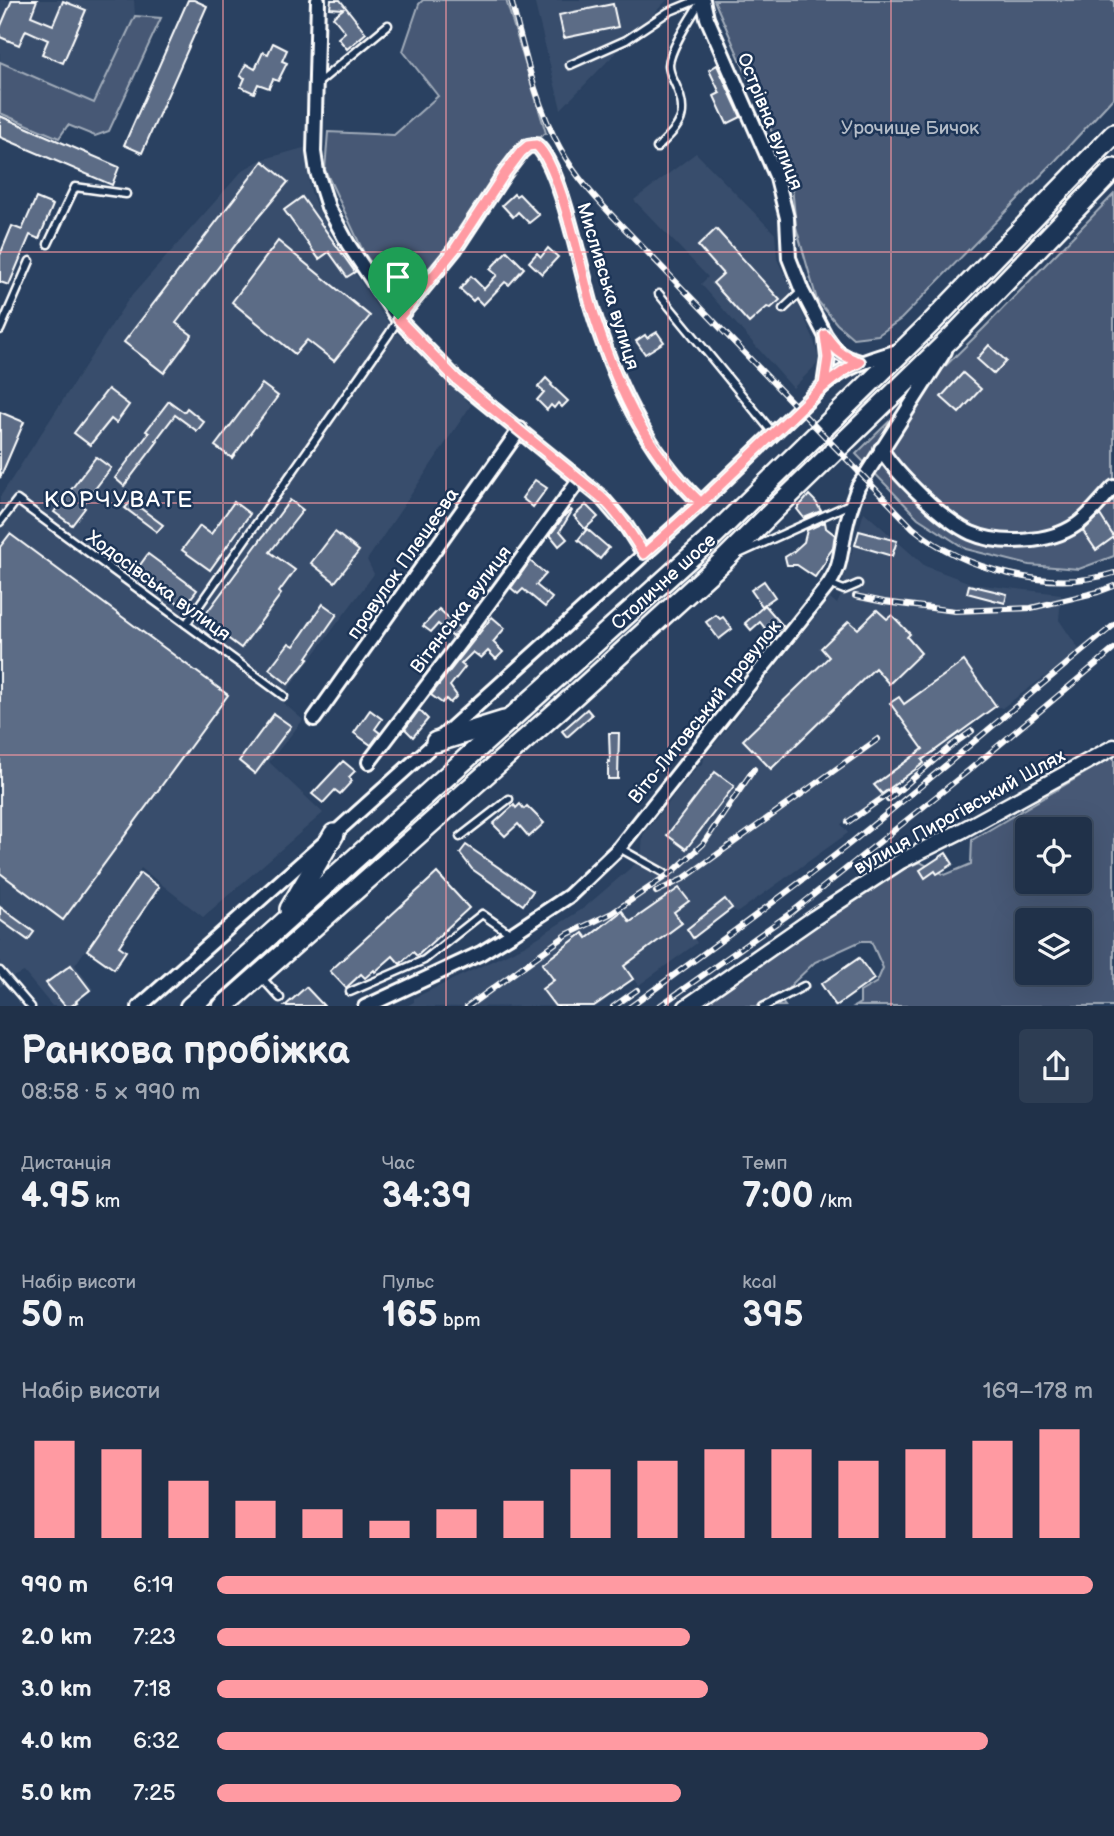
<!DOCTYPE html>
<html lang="uk">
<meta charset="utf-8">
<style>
body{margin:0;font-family:"Balsamiq Sans",sans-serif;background:#2d3d53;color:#f1f3f6;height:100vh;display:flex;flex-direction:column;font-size:26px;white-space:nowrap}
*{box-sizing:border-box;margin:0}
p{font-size:23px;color:#a2a9b4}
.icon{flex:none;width:38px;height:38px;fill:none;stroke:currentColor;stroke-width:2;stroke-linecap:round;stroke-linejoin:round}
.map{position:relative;height:1006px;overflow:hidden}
.panel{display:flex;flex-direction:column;background:#203149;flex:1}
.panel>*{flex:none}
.tools{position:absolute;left:1015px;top:817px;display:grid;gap:14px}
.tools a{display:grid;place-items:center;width:77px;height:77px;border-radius:7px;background:#203149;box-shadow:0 7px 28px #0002,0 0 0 2px #3d4c61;font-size:35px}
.pin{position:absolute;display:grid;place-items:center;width:60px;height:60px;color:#fff;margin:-72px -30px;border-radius:50% 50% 50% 0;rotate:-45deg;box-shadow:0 0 7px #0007}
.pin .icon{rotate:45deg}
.round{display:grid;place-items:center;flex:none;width:74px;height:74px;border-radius:7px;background:#2d3d53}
.headline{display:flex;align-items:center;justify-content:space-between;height:119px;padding:0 21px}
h1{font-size:38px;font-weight:700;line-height:52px}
.figures{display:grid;grid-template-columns:repeat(3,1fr);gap:10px;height:119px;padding:7px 21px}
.figures div{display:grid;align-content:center}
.figures b{font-size:35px;font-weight:700}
.figures small{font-size:19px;font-weight:400}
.figures p{font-size:19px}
.chart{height:196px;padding:14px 21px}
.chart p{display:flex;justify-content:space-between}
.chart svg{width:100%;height:126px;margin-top:7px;stroke:#ff9aa2;stroke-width:6}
ul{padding:0 21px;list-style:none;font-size:23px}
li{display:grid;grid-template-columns:112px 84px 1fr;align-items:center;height:52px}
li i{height:18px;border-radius:9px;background:#ff9aa2}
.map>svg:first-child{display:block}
</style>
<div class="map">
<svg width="1114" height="1007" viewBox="0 0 1114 1007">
<rect width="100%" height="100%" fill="#2a4161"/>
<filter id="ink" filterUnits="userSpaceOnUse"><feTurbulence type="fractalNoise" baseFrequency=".0143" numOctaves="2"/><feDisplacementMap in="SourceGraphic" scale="14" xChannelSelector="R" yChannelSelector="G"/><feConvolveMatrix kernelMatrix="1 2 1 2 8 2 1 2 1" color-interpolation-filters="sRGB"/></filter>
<g filter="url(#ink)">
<g fill="#394e6c">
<polygon points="0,0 134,0 135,16 85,120 0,82"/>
<polygon points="534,0 667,0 561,109"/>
<polygon points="307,147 308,176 311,192 317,207 341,253 391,327 387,333 391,336 398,334 471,405 367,560 374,574 280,700 303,720 269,762 323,813 203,917 141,868 75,965 93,989 72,1006 52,1006 24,972 12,977 0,987 0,497 128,300 243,170 261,160"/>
<polygon points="696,153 775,234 777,259 813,337 818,357 817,364 793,388 701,284 708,277 634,200"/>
<polygon points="864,512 925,566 973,584 1061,594 1059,620 1080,651 1002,708 996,706 928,755 931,759 841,824 848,833 738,912 731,909 694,938 697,943 639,985 633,979 598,1006 405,1007 414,1002 414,998 526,945 584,908 641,859 643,835 697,767 703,764 704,758 830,598 837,604 846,585 843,582"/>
</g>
<g fill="#465975" stroke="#a2acba" stroke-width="2" fill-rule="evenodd">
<polygon points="423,0 506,0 546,133 526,145 403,306 364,253 325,170 328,132 394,135 438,96 403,51 419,4"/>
<polygon points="714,0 1114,0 1114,97 1056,160 901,319 878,335 853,338 837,324 817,300 796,227 791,176"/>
<polygon points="135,16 161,18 109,131 95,136 68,125 59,138 0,113 0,62 94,103"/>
<polygon points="1114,194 1114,556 1079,569 1029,565 966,549 918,518 856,454 984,328"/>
<path d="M1114 756V1006H855L860 1003V992L877 982 883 968 871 941H861L815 962 792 984 780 999 785 1006 698 1007 879 879 920 862 945 875 971 864 972 840ZM1027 830H1080V882H1027ZM1027 920H1080V973H1027Z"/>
</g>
<g fill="#5b6c86" stroke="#fff" stroke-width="2">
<polygon points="12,0 37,0 31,16 53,25 63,1 86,10 63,63 42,54 48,40 26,30 19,45 0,37 0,28"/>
<polygon points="188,0 194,0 207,6 142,153 124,145"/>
<polygon points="331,0 340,0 366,33 347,49 338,38 345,32 333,17 343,9 330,8"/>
<polygon points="613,4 618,27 564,38 559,15"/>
<polygon points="273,43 287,50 282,61 287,63 278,81 273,79 269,88 258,84 254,93 241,87 245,78 240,76 246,64 255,69 263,52 268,54"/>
<polygon points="717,65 741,117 727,124 714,96 720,93 709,70"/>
<polygon points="0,116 119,167 112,185 0,137"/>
<polygon points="263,161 288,182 240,239 176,323 192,335 164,373 124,342"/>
<polygon points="514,194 516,196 519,194 539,215 529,223 518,212 513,217 502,205"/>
<polygon points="302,197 355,272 347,277 329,252 319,259 284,210"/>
<polygon points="36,198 53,205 39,239 30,235 9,285 0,282 0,255 12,226 22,230"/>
<polygon points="716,229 780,300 771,308 767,307 749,323 713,283 723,274 698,246"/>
<polygon points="278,241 370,316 334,361 307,340 295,354 232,302"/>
<polygon points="548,248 558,257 542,274 529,262 537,253 541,257"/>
<polygon points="507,251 524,268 509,285 505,282 483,305 476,298 473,301 460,289 471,276 484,289 497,275 490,269"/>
<polygon points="657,332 664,342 645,354 636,341 645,335 647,338"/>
<polygon points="989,345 1006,361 994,374 977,359"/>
<polygon points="963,373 981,389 959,413 941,397"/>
<polygon points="546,378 552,384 551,385 568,401 562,407 558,403 554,408 551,405 547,410 537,400 544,392 538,387"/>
<polygon points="262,384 278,396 232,458 215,446"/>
<polygon points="108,389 129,405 116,423 111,419 90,445 74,433"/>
<polygon points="169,401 184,412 187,408 204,422 197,431 175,415 156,440 158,441 124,486 115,478 149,433 146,431"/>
<polygon points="0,412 24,422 0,478"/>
<polygon points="96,457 111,468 82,506 85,508 72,525 54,512"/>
<polygon points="535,480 547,488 533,507 522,498"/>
<polygon points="809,495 816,502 821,511 804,518 797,509"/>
<polygon points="290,500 303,510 270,552 295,570 279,592 281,594 241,648 202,619"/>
<polygon points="131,501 163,525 157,532 125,508"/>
<polygon points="234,502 250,514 210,570 182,550 200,526 211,534"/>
<polygon points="586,505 598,517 585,529 574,516"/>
<polygon points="571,510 572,511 560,531 567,539 559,546 550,535 565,515"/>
<polygon points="1100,515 1114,537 1096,550 1083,531"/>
<polygon points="825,522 826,528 835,535 834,540 833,548 826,558 826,561 815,577 797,565 787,565 785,557 793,552 804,542 807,530"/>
<polygon points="587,529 609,548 600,559 578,540"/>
<polygon points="859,531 897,541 892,556 855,545"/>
<polygon points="335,532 359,551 335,582 311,563"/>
<polygon points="10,534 228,695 63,920 0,873 0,547"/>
<polygon points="148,554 197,590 184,607 135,572"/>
<polygon points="530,561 546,574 536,585 552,598 545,607 523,589 518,594 511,588"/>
<polygon points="764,581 775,597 762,606 751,590"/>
<polygon points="969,585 1007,594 1005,603 967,593"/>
<polygon points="323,604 337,614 307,657 309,658 288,684 269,669 289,643 294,646"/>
<polygon points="765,605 783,626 771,636 760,622 751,630 745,623"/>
<polygon points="439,609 460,628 453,637 438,624 431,632 423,626"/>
<polygon points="877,610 887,619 892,615 910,634 907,637 921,653 889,684 875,668 771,769 743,740 829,657 821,648 849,621 858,629"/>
<polygon points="716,615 720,619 723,617 732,629 719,639 706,622"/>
<polygon points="492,617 505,628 493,642 503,652 496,659 488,651 481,658 473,652 461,664 465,667 450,686 457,696 450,703 446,699 442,703 431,695"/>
<polygon points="964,661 996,706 922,760 924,763 882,794 874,785 923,749 890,703 899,697 904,704"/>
<polygon points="587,709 592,715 567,737 562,731"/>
<polygon points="370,710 382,719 375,729 380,733 371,745 354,733"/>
<polygon points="419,710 428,719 413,737 405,729"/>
<polygon points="274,714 291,726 255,774 239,761"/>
<polygon points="609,733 619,733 618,779 608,779 608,761 610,762"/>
<polygon points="343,761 355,771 349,777 352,781 340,794 335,790 323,803 312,794"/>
<polygon points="715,772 734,786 686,849 667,835"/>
<polygon points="520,804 524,809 527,806 544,823 529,837 518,824 505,836 493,824 514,805 516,808"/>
<polygon points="466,845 533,891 523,905 472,869 460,853"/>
<polygon points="946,853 953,864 937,874 935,871 925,878 920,870"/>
<polygon points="140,873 159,887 119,946 126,951 114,969 87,950"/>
<polygon points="437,873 469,908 417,956 413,952 400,964 393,956 375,972 374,970 365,978 361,974 346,988 330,971"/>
<polygon points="679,888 689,901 674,912 682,923 624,966 633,979 594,1006 555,1006 542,989 554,980 542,964 583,933 587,938 622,911 630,922"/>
<polygon points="725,899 732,908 693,938 687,929"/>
<polygon points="0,907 34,932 28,940 0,920"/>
<polygon points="859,958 874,979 836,1006 821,984"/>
<polygon points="71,965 90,990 76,1001 77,1002 71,1006 65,1006 46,983"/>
<polygon points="306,987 324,1006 285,1006"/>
</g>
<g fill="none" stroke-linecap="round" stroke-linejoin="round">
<defs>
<g id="service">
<polyline points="570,65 626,40 668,12 697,0"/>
<polyline points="318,83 388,25"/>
<path d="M657 148C679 126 690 117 676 86 673 79 669 73 669 65 670 48 692 16 701 1"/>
<polyline points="48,244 75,187 126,194"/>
<polyline points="659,294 774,434"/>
<polyline points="783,309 802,291"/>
<polyline points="0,330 30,261"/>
<polyline points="0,522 17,500 284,696"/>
<polyline points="741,553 852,503"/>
<polyline points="829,584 844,590 858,584"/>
<polyline points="186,624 389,334 398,319"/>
<polyline points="460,837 509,799"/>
<polyline points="619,848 664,873"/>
<polyline points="0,971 31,1007"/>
<polyline points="260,976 280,998"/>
<polyline points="350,992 424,960 482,914 511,934"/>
<polyline points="763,1007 804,986"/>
</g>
<g id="minor">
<polyline points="318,0 314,152 317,172 328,207 348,244 398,319 456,379 601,497 626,526 644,554"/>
<polyline points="703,0 707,18 777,178 787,218 789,258 802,291 825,335 837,352 848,358 860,362"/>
<path d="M398 319 455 249 505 173 521 152 528 146 536 145C560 163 581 271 591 305 613 379 644 449 701 503"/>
<polyline points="824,385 828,358 826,339"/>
<path d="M881 449C897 475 944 521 971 533 1000 546 1050 543 1076 525 1090 516 1102 499 1114 487"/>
<polyline points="314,719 520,429"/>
<polyline points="369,762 473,625 580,479"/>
<path d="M139 1007 334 834 701 503 824 385C848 365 871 359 901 350"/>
<path d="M365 1007 481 953 512 934 569 896 619 848 829 584C840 567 839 561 843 542 846 523 851 505 858 487L945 351"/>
</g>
<polyline id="tertiary" points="686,1007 814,918 901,861 961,831 1114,747"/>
<g id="trunk">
<polyline points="436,742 504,721"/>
<polyline points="290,909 334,834"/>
<polyline points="190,1007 706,543 933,321 1114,134"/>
<polyline points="223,1007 563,706 723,561 779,505 956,333 1114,169"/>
</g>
</defs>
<use href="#service" stroke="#fff" stroke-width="11"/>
<use href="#minor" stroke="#fff" stroke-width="18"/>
<use href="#tertiary" stroke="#fff" stroke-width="19"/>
<use href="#trunk" stroke="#fff" stroke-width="24"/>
<use href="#service" stroke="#1d3557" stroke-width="6"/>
<use href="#minor" stroke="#1d3557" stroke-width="12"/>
<use href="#tertiary" stroke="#1d3557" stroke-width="14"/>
<use href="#trunk" stroke="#1d3557" stroke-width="19"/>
<defs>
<g id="rail">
<path d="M511 0C524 49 535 103 560 148 577 180 603 206 628 232L913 528C964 570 1050 593 1114 573"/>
<polyline points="855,596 884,602 955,611 1031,608 1098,592 1114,586"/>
<polyline points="888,800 952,745 972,731"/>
<polyline points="848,822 894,790"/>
<polyline points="656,892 683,879 878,739"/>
<polyline points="467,1007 568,934 612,913 675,870 703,844 754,769"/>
<polyline points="613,1007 637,990"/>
<path d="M630 1007C703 954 777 901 848 845 938 774 1024 698 1114 625"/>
<polyline points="658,1007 792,912 968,771 1114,649"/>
</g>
</defs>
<use href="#rail" stroke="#fff" stroke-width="6"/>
<use href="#rail" stroke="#1d3557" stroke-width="3.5" stroke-dasharray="10" stroke-linecap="butt"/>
</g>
</g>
<g fill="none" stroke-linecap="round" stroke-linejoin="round" filter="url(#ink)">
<defs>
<path id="route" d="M398 319 456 379 601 497C619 514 631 534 644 554L701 503 824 385 828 358 825 335C836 350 841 356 860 362 830 377 808 401 784 424 756 450 729 477 701 503 644 450 613 379 591 305 581 271 560 163 536 145L528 146 521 152 505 173 455 249 398 319"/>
</defs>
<use href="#route" stroke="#fff" stroke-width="14"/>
<use href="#route" stroke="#ff9aa2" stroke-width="9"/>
</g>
<path fill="none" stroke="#ff9aa2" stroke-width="2" stroke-opacity="0.55" d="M223 0V1007M446 0V1007M668 0V1007M891 0V1007M0 252H1114M0 503H1114M0 755H1114"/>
<g text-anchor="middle" stroke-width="5" stroke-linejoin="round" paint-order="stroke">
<g font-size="19" fill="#fff" stroke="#1d3557">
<text transform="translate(771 121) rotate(68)" y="7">Острівна вулиця</text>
<text transform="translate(609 286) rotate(73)" y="7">Мисливська вулиця</text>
<text transform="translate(402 563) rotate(-55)" y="7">провулок Плещеєва</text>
<text transform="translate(663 581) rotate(-42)" y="7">Столичне шосе</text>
<text transform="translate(159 585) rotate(36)" y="7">Ходосівська вулиця</text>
<text transform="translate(460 609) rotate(-53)" y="7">Вітянська вулиця</text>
<text transform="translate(704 711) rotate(-51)" y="7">Віто-Литовський провулок</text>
<text transform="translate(959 811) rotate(-29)" y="7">вулиця Пирогівський Шлях</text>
</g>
<g font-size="19" fill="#b5bdc8" stroke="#1d3557">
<text x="910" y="134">Урочище Бичок</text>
</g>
<g font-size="23" letter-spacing="2" fill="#fff" stroke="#1d3557">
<text x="119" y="507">КОРЧУВАТЕ</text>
</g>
</g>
</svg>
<div class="tools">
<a><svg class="icon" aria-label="locate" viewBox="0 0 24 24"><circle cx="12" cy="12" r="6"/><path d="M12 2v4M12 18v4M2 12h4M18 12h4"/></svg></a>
<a><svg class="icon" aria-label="layers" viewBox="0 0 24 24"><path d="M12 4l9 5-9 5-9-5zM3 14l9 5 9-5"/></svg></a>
</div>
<div class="pin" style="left:398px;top:319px;background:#1e9e55"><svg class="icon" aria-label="arrive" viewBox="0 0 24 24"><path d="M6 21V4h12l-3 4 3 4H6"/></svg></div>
</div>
<section class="panel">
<div class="headline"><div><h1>Ранкова пробіжка</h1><p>08:58 · 5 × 990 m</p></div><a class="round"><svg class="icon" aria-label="share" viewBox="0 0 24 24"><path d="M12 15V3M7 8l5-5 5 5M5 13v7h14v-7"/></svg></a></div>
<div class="figures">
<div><p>Дистанція</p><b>4.95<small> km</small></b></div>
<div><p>Час</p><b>34:39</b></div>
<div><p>Темп</p><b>7:00<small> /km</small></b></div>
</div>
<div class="figures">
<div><p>Набір висоти</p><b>50<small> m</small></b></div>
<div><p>Пульс</p><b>165<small> bpm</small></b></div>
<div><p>kcal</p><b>395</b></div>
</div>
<div class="chart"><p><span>Набір висоти</span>169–178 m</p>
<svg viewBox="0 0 160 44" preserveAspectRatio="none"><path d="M5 44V10M15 44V13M25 44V24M35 44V31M45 44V34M55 44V38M65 44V34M75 44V31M85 44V20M95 44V17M105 44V13M115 44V13M125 44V17M135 44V13M145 44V10M155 44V6"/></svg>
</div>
<ul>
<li><b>990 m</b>6:19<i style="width:100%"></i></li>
<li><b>2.0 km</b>7:23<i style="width:54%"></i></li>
<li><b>3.0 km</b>7:18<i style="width:56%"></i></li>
<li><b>4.0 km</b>6:32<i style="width:88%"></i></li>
<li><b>5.0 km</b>7:25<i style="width:53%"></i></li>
</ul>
</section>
